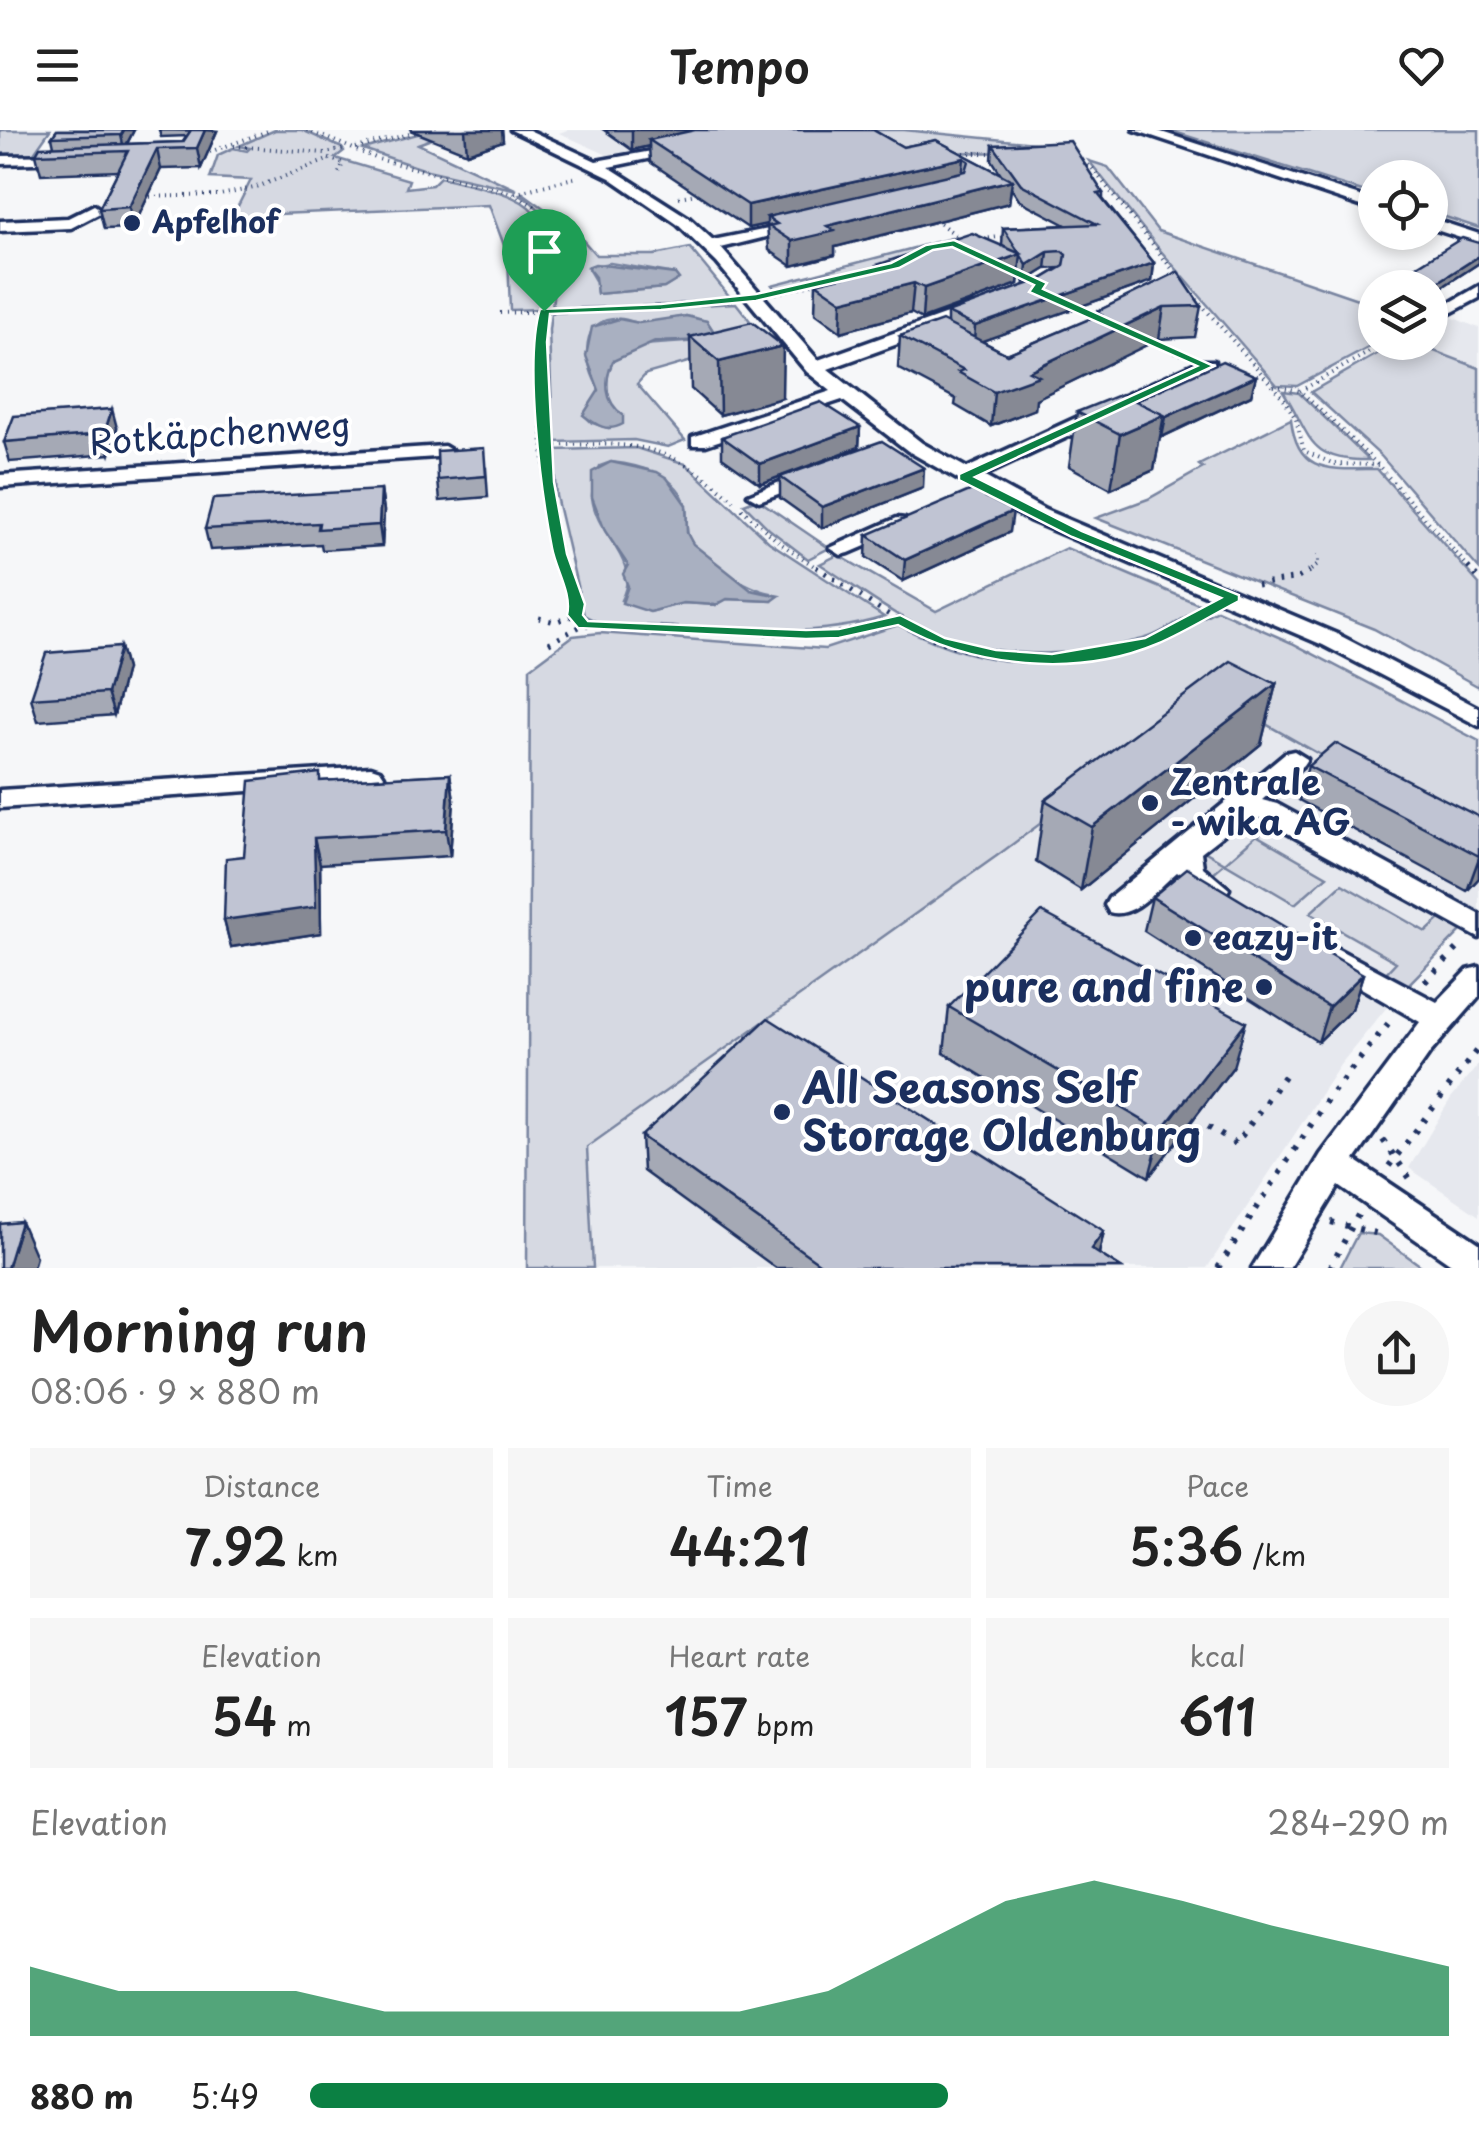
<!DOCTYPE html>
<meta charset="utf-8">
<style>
body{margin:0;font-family:"Playpen Sans",sans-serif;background:#f6f6f6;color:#222;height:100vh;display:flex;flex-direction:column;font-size:38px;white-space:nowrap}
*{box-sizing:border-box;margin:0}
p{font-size:32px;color:#767676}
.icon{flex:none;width:55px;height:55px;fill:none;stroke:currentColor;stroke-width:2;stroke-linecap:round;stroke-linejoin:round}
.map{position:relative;height:1138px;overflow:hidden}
.details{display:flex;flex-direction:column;background:#fff;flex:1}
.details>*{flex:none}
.buttons{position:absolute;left:1358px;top:30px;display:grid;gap:20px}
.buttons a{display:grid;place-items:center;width:90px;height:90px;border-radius:50%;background:#fff;box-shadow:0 5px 15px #0003;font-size:50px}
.pin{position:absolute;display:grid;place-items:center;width:85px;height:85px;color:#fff;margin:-102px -42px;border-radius:50% 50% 50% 0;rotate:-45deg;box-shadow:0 0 10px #0007}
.pin .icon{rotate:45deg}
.round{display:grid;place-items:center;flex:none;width:105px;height:105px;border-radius:52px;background:#f6f6f6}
.summary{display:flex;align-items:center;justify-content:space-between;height:170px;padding:0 30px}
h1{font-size:55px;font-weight:600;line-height:75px}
.metrics{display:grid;grid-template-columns:repeat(3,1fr);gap:15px;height:170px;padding:10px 30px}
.metrics div{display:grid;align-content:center;border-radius:0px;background:#f6f6f6;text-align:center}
.metrics b{font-size:50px;font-weight:600}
.metrics small{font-size:28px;font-weight:400}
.metrics p{font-size:28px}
.chart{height:280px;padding:20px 30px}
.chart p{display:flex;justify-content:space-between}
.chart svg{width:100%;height:180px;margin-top:10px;fill:#0b8043;opacity:.7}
ul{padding:0 30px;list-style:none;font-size:32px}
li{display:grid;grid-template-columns:160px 120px 1fr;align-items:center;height:75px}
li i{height:25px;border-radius:12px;background:#0b8043}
header{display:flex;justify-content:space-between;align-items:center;height:130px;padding:0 30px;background:#fff;font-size:45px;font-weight:600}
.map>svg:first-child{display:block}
</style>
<header><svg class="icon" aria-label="menu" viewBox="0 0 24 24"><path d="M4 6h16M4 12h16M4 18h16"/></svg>Tempo<svg class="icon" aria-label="heart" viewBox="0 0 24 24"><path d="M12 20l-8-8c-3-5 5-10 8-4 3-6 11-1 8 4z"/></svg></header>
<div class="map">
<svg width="1479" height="1138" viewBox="0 0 1479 1138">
<rect width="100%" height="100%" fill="#f6f7f9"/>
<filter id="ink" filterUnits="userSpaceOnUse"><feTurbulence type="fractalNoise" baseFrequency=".01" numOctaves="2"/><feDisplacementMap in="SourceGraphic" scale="20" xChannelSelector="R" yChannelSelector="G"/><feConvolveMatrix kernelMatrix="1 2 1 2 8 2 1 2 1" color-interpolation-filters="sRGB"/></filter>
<g filter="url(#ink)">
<g fill="#e6e8ee">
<polygon points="567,0 746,0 614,28 559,3"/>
<polygon points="1446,185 1479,198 1479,238 1413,213 1430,212 1430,194"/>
<polygon points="1214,565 1479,714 1479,784 1387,877 1340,935 1207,1138 593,1138 587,1017 998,725"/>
<polygon points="1479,934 1479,1086 1409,1038 1451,968"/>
</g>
<g fill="#d6d9e2" stroke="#7884a0" stroke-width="2.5" fill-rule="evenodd">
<polygon points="0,0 50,0 31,27 0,27"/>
<path d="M275 0H302L342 18 344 21 335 28 409 50 406 58 432 55 440 47C544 71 552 72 541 179L510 180 508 126 489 75 233 86 251 50 210 48 218 25 233 18 247 21 250 18 239 16Z"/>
<polygon points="432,0 456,0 418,14 517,60 423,39 363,19"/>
<polygon points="865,0 904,0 1044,14 1070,23 898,22"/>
<polygon points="1168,0 1479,0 1479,98 1430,82 1430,48 1375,48 1375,65"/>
<polygon points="1089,31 1108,37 1158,101 1375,175 1377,213 1297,256 1277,255 1160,120"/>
<path d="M523 63 574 100 596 125H654L690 118 730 167 670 175 552 179C556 128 568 95 520 64ZM610 133 675 144 678 149 664 158 597 164 596 152 587 137Z"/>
<polygon points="956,107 960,111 926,116 898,132 776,160 772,155"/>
<path d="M736 173 765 210 646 244 637 254 685 310 668 317 634 310 553 312 549 200 551 183ZM686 186 707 191 714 202 700 211 642 215 613 231C605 248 604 265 616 281L608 298 592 293 584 285 600 260C583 233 577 186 622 189 631 190 636 194 646 193 659 192 673 188 686 186Z"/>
<polygon points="1398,212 1413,213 1479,238 1479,439 1381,326 1311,262"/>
<path d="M1283 261 1299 263 1369 330C1306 331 1312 306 1283 261Z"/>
<path d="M1291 289C1297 345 1331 339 1377 339L1479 454V557L1374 499 1096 388 1148 369 1203 338 1199 335Z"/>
<path d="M636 318 686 334 769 412 884 487C794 515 693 494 601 494L584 485 556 366 553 320ZM611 332C639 335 680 345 686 377 688 388 685 398 689 408 699 429 748 459 771 463L772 471 727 469 716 475 683 473 650 482 621 470C643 428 596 408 592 367 591 358 597 345 600 336Z"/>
<polygon points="757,369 829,418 808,429 769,399 744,374"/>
<path d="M1066 418 1203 476C1184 487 1164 503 1143 509 1081 527 1007 530 946 508 901 492 860 460 820 434L838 425 936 481Z"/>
<path d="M1217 480 1292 513 1479 611V714L1214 565 998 725 587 1017 593 1138H527L530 538 573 506 600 503 825 519 898 495C1012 555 1108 540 1217 480Z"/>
<polygon points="1250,682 1271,694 1258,706 1327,746 1295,774 1225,733 1212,744 1191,732 1204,721 1225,733 1256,706 1236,694"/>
<polygon points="1342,754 1426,802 1440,789 1461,801 1406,857 1384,845 1396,832 1310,783"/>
<polygon points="1358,1103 1378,1105 1424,1138 1340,1138"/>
</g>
<g fill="#a9b0c1" stroke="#707c99" stroke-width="2.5">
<polygon points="595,134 675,144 679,149 664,158 597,164 595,147 587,137"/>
<path d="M686 186 707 191 714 202 708 210 655 212 613 231C604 250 604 272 623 285V294C607 303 596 295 583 285L599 260 586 226 592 197 619 189 639 193Z"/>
<polygon points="611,332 657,342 667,348 686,375 687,403 693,414 751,460 779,466 772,471 727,469 716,475 683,473 650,482 622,473 628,456 623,444 628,435 605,401 592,367 592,342"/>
</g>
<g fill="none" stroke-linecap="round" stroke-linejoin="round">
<defs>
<g id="minor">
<polygon points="511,0 529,0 596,31 685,15 685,21 609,37 689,88 713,110 803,92 803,98 721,118 818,230 972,175 984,175 984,183 828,239 922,313 967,338 1200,231 1214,231 1214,239 983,346 1045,380 1339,505 1479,578 1479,596 1323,515 1029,390 908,321 842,270 706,315 692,315 692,307 831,261 807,242 717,133 677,94 610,48"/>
<polygon points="1134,0 1155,0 1375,71 1375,81"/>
<polygon points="75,25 75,31 70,32 0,34 0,26"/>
<polygon points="94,75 102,80 100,83 71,98 0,101 0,91 68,88"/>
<polygon points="1430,88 1479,104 1479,114 1430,98"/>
<polygon points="1479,156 1479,168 1441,188 1432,183"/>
<polygon points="444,316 454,322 451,326 0,357 0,345"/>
<polygon points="812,339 819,341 822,345 819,349 759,371 748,365"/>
<polygon points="897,388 905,389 908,394 905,399 849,423 841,425 830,418"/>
<path d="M1294 621 1307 629 1303 635 1262 670 1277 674 1479 784V808L1260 688 1247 686 1201 722 1203 737 1229 759 1225 766H1205L1177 742C1159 757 1134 790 1109 782L1105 775 1109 768 1285 623Z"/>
<polygon points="371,637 380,640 384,646 380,652 0,678 0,660"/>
<polygon points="1336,818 1437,872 1468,840 1479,837 1479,867 1430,923 1355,1030 1479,1113 1479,1138 1457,1138 1339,1056 1289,1138 1252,1138 1321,1024 1420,892 1325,837 1321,829 1325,821"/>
</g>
</defs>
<use href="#minor" stroke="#1b2f5e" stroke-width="7"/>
<g stroke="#1b2f5e" stroke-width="4" stroke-dasharray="1 5" stroke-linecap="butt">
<path d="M307 0 378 29 512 63 534 76 546 91 551 107C541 212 531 338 565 440"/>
<polyline points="234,16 325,23 346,19"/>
<polyline points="356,18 425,0"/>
<polyline points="958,23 997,23"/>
<polyline points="204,24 271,0"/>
<polyline points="329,29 343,33 339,43"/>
<polyline points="1077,29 1092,38 1177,145"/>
<polyline points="515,63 577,47"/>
<polyline points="144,67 220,65 254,58 330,29"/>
<polyline points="679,67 702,63"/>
<polyline points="935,90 963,110"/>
<polyline points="983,109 1007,106"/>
<polyline points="776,163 843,146"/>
<polyline points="1193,165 1284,269 1296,289 1304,321 1334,334 1378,335"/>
<polyline points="1070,175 1101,189"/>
<polyline points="500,183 661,177 731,169"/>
<polyline points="1148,209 1183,225"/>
<polyline points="1274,256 1300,261 1376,333 1471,440"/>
<polyline points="1300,261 1387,212"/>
<path d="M545 316C633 312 666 310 734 371"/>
<polyline points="742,379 780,413 820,440"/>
<polyline points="1311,440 1318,435 1318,425"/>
</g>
<g stroke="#1b2f5e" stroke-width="5" stroke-dasharray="2.5 8" stroke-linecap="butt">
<polyline points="564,437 577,474 575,485 583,495"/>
<path d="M816 437C854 461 893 491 934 509 1000 537 1087 536 1153 510 1173 502 1190 491 1208 481"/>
<polyline points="1468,437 1479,449"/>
<polyline points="1257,455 1298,448 1315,437"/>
<polyline points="539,488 555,492 575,485"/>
<polyline points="549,513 583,495 805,505 839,503 900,490"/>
</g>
<g stroke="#1b2f5e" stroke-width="6" stroke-dasharray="4 10" stroke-linecap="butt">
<polyline points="1425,852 1463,813"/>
<polyline points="1208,997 1236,1014 1286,943"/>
<polyline points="1383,1010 1411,1050"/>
<polyline points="1389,1036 1479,917"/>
<polyline points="1331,1092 1383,1105"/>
<polyline points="1218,1138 1329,967 1391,890"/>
<polyline points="1330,1138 1359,1083"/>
</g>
<use href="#minor" fill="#fff" fill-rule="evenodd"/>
</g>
<g fill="#a5a9b5" stroke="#1b2f5e" stroke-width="2.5">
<polygon points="57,0 134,0 127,14 183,12 187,6 161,7 159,0 217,1 201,38 161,39 133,98 104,99 99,79 118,41 41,44 36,24 54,16 52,7"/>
<polygon points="410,0 502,0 503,11 467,23"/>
<polygon points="604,0 873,0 903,17 936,10 1001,44 992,30 993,15 1103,63 1103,69 1154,133 1152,151 982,211 1007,224 1095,187 1096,182 1178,142 1201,176 1195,207 1159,209 1036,269 1035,279 991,296 955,275 956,269 898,238 900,206 947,193 947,183 1042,149 1060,138 1046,139 1025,152 1019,143 1018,154 922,189 911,183 841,202 815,183 816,153 877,138 877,135 1002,116 1003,98 1066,95 1019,70 1011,58 1009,73 835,117 835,125 792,136 769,120 767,94 748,98 650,32 649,16 632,20"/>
<polygon points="1479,113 1479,133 1430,165 1430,158 1406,158 1398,155 1401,146"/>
<polygon points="690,207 782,268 720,285 691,259"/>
<polygon points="1256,246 1251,265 1162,307 1160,306 1154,340 1111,359 1069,336 1077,282"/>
<polygon points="860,297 859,317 760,354 722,327 722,307"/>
<polygon points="117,298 110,324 10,332 4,312"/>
<polygon points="486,338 488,367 440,371 438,350"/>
<polygon points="780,347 923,358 822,398 780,368"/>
<polygon points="381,360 384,381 382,416 322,420 321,414 210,420 205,399"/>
<polygon points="1010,402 903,451 866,427 867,405"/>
<polygon points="120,517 126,539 114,585 38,591 31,568"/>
<polygon points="1276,554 1261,614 1081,760 1036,732 1045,670"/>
<polygon points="1308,636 1479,687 1479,748 1467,761 1299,670"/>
<polygon points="450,644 454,670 450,726 320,734 321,803 231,817 224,790 244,726 322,651"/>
<polygon points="1152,767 1363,844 1352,879 1318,912 1144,801"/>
<polygon points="949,877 1233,937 1149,1047 944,923"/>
<polygon points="641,1006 1104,1101 1099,1124 1121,1138 776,1138 643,1041"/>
</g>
<g fill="#868994" stroke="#1b2f5e" stroke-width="2.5">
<polygon points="124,0 134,0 124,19 121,5"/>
<polygon points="205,0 217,1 201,38 197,18"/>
<polygon points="465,0 502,0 503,11 467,23"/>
<polygon points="632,0 732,0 649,10 649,16 632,20"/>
<polygon points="157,19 161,39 133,98 129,77"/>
<polygon points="964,28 962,50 767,87 767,94 748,98 748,75"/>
<polygon points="1012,50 1009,73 835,117 835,125 792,136 792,111 827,96"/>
<polygon points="1048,122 1046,139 1025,152 1027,135"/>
<polygon points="1021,124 1018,154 922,189 924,158"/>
<polygon points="1479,126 1479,133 1430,165 1432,156"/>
<polygon points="1154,133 1152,151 974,214 975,196"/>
<polygon points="914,153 911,183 841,202 842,171"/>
<polygon points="1164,177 1159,209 1036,269 1035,279 991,296 994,262 1029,241"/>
<polygon points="783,216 782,268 720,285 719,232"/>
<polygon points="1256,246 1251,265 1162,307 1166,287"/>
<polygon points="112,279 117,298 110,324 104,304"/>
<polygon points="1164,285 1154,340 1111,359 1120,304"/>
<polygon points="860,297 859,317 760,354 760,334"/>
<polygon points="924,338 923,358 822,398 822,377"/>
<polygon points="381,360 384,381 382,416 379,395"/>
<polygon points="1013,381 1010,402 903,451 905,430"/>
<polygon points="120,517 126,539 114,585 107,563"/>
<polygon points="1276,554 1261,614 1081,760 1092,697"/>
<polygon points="450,644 454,670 450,726 446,700"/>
<polygon points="314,708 320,734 321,803 231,817 224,790"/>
<polygon points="1479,728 1479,748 1467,761"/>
<polygon points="1363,844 1352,879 1318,912 1329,877"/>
<polygon points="1246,892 1233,937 1149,1047 1161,1001"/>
<polygon points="21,1092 36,1127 33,1138 7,1138"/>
<polygon points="1104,1101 1096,1136 1091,1119"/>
</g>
<g fill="#c0c4d3" stroke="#1b2f5e" stroke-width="2.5">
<polygon points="57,0 124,0 121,5 52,7"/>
<polygon points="191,0 205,0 197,18 157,19 129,77 99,79 128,21 36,24 40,17 183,12"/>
<polygon points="695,0 873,0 903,17 936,10 1012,50 827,96 835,101 792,111 769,96 777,94 767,87 966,41 969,31 964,28 748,75 649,10"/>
<polygon points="1070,11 1103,63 1098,64 1154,133 975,196 947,183 1042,149 1064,136 1066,125 1062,121 1048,122 1027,135 1003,98 1097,94 1021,54 993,15"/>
<polygon points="972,103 1021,124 924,158 914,153 842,171 816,153 881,137 877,135"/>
<polygon points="1462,108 1479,113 1479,126 1432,156 1401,146"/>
<polygon points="1178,142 1201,176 1164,177 1029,241 1039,246 994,262 958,242 964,240 900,206 942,191 1007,224 1101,184 1096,182"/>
<polygon points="752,192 783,216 719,232 690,207"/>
<polygon points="1222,231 1256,246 1166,287 1135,271"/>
<polygon points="1121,264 1164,285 1120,304 1077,282"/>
<polygon points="821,272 860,297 760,334 722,307"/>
<polygon points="112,279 104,304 4,312 14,286"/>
<polygon points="882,311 924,338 822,377 780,347"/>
<polygon points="484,318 486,346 438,350 437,321"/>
<polygon points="381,360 379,395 318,399 319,393 205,399 213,369"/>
<polygon points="972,360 1013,381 905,430 867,405"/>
<polygon points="120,517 107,563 31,568 46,523"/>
<polygon points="1231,531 1276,554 1092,697 1045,670"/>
<polygon points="1335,613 1479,687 1479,726 1308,636"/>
<polygon points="320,643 320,651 450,644 446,700 314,708 316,777 224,790 226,728 244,726 250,651"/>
<polygon points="1187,738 1363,844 1329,877 1152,767"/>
<polygon points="1042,782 1246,892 1161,1001 949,877"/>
<polygon points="768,888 1104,1101 1091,1119 1121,1138 826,1138 641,1006"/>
<polygon points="21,1092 7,1138 0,1138 0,1094"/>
</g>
</g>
<path fill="#0b8043" stroke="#fff" stroke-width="2.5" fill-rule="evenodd" d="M954 110 1047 153 1043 159 1214 236 975 347 1082 401 1239 465V471C1212 485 1185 502 1157 514 1076 548 973 537 898 495L839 508 806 509 578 498 567 485C572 463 556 440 552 418 541 362 524 231 540 179L661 174 756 164 891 133 926 115ZM952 117 1034 155 1029 162 1197 236 959 344V350L1072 407 1221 468 1145 508 1052 524 996 520 945 508 900 485 839 499 806 500 588 491 583 485 585 474 567 424 554 352 547 212 550 184 661 180 756 171 899 138 933 120Z"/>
<g fill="#1b2f5e" stroke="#fff" stroke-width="4">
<circle cx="132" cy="93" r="10"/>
<circle cx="1150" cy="673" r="10"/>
<circle cx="1193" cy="808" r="10"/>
<circle cx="1264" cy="857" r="10"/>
<circle cx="782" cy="982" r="10"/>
</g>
<g text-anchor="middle" stroke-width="8" stroke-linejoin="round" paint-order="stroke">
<g font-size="30" font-weight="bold" fill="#1b2f5e" stroke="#fff" text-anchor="start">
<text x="152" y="103">Apfelhof</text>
</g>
<g font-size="35" fill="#1b2f5e" stroke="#fff">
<text transform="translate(220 304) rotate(-4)" y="12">Rotkäpchenweg</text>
</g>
<g font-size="35" font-weight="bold" fill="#1b2f5e" stroke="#fff" text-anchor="start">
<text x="1170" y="665">Zentrale<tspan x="1170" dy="40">- wika AG</tspan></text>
<text x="1213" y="820">eazy-it</text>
</g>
<g font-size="42" font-weight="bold" fill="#1b2f5e" stroke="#fff" text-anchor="end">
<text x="1244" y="872">pure and fine</text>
<text x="802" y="973" text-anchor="start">All Seasons Self<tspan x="802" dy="48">Storage Oldenburg</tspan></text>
</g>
</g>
</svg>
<div class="buttons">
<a><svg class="icon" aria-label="locate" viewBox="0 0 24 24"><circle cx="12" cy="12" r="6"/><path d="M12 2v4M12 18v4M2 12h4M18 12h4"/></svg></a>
<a><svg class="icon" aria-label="layers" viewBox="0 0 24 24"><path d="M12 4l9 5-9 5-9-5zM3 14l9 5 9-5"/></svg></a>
</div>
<div class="pin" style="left:544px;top:181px;background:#1e9e55"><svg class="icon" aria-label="arrive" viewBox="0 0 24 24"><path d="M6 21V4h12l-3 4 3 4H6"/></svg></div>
</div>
<section class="details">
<div class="summary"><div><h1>Morning run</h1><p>08:06 · 9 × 880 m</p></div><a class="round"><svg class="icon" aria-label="share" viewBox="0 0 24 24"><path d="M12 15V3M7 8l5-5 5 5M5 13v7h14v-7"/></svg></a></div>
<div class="metrics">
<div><p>Distance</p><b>7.92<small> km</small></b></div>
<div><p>Time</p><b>44:21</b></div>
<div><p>Pace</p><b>5:36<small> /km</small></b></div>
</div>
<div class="metrics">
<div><p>Elevation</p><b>54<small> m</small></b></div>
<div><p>Heart rate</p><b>157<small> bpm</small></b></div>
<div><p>kcal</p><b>611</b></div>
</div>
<div class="chart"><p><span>Elevation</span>284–290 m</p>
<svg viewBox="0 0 160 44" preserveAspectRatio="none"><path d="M0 44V27L10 33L20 33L30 33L40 38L50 38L60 38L70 38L80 38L90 33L100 22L110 11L120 6L130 11L140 17L150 22L160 27V44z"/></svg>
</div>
<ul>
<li><b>880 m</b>5:49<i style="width:56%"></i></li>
</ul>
</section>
